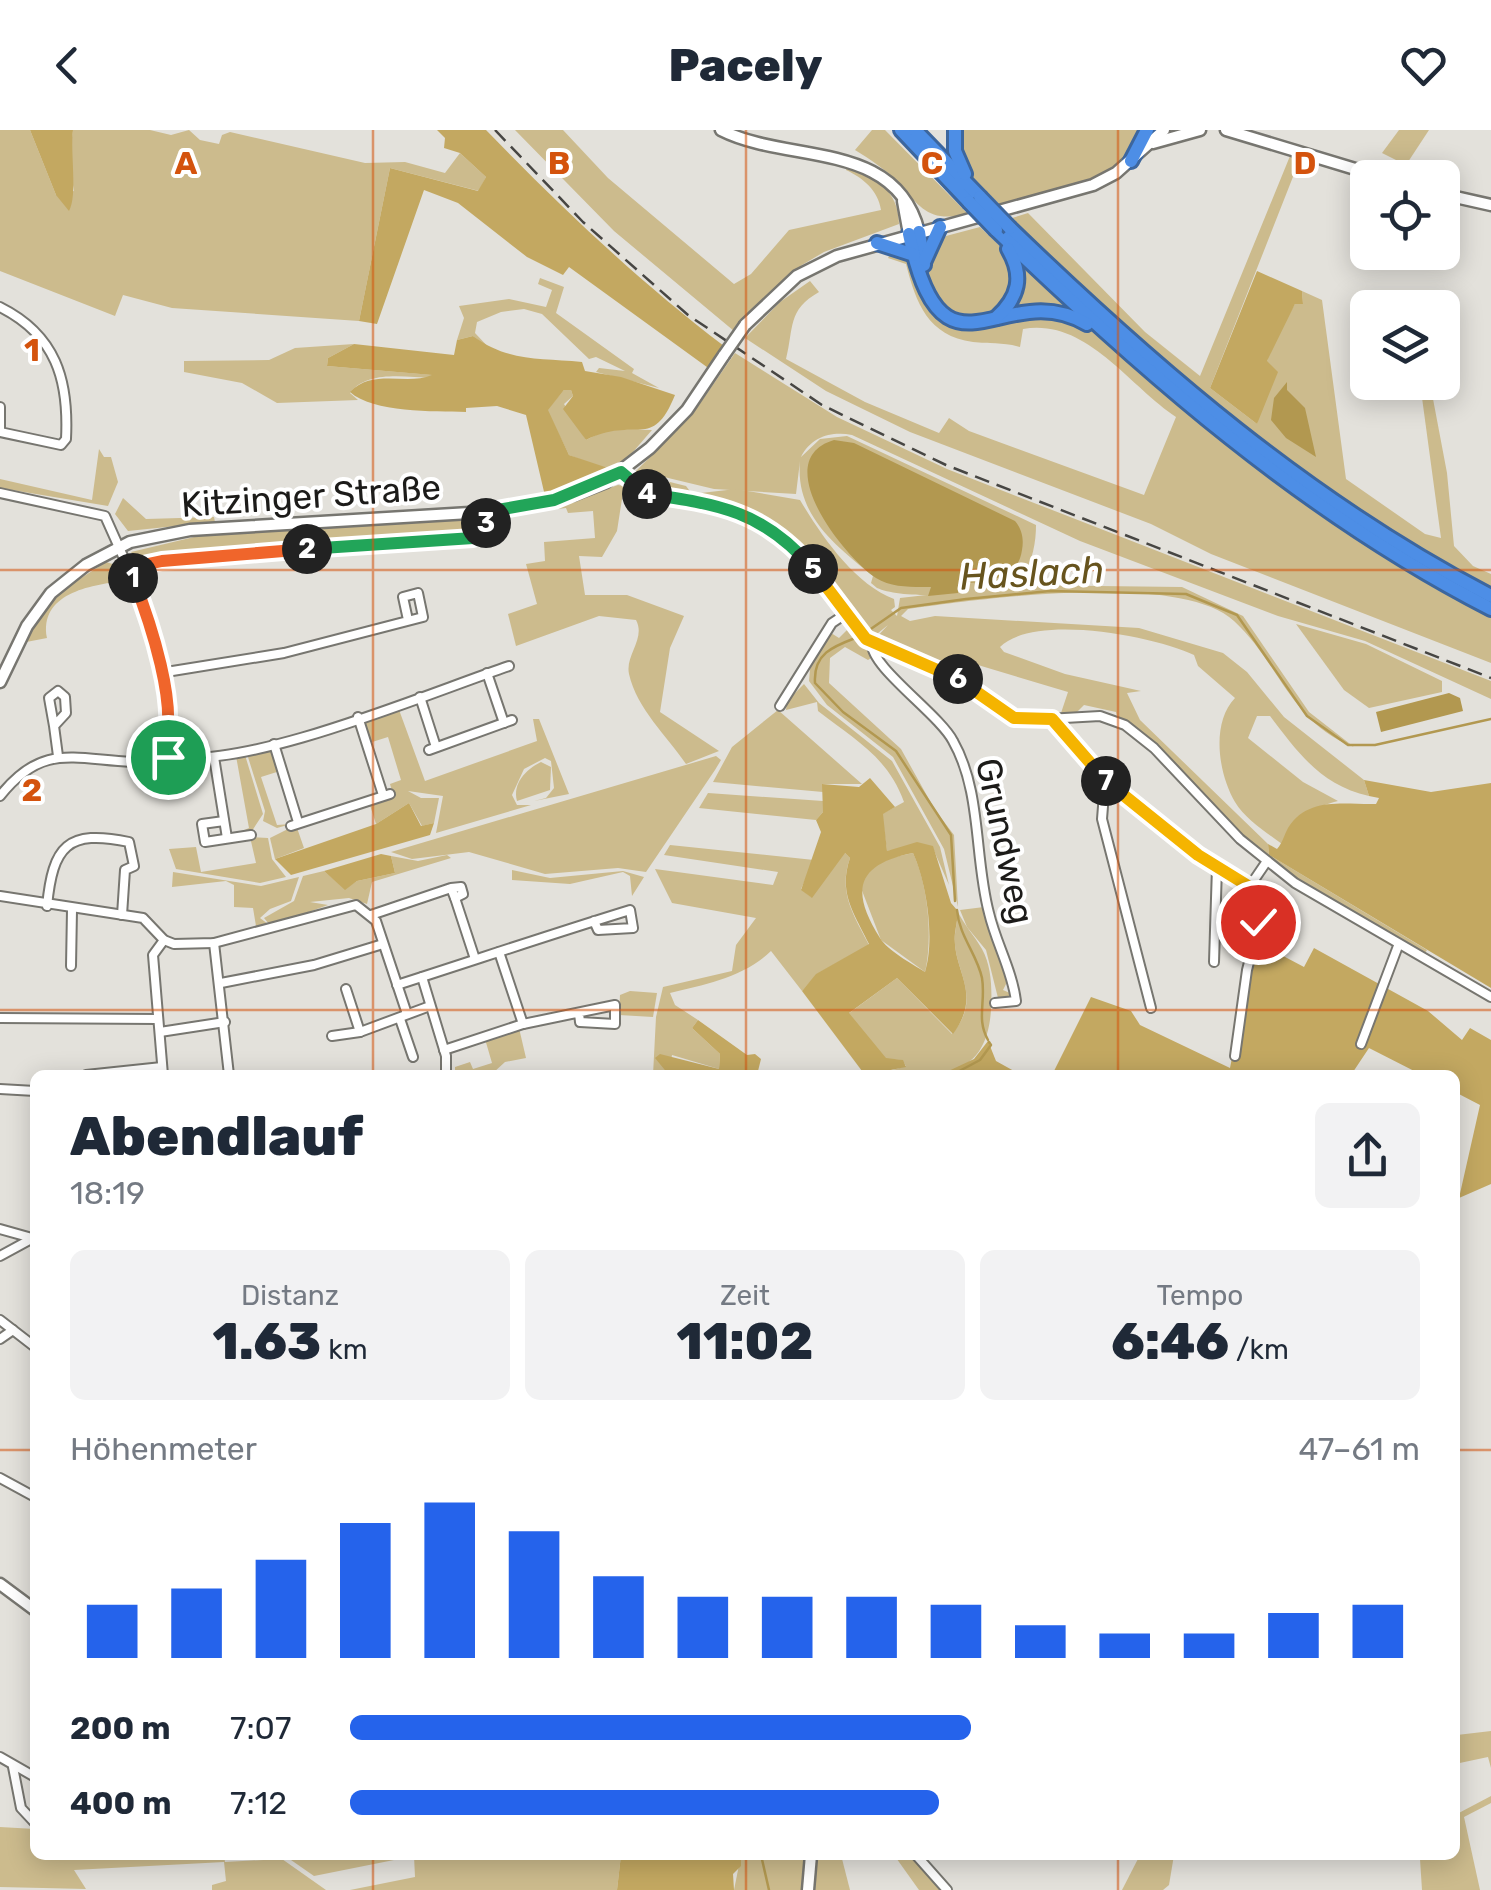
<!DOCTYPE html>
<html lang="de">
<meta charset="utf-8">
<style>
body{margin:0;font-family:Rubik,sans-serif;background:#f2f2f3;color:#1f2937;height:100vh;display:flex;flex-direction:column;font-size:38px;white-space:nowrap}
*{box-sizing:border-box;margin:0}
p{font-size:32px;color:#747a83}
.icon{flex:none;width:55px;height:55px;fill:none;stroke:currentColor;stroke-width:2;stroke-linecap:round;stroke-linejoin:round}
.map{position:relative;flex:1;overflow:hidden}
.drawer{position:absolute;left:30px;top:940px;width:1430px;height:790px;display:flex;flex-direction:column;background:#fff;border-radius:15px;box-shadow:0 5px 25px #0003}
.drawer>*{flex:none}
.controls{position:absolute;left:1350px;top:30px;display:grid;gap:20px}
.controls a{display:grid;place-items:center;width:110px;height:110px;border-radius:15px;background:#fff;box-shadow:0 5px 25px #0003;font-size:50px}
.pin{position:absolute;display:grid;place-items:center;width:85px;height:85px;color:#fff;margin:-42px;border:5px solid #fff;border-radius:50%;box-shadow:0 2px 10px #0007}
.km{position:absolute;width:50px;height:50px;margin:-25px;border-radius:50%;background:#222;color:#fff;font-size:28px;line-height:50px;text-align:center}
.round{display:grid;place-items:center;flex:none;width:105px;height:105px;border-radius:15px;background:#f2f2f3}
.summary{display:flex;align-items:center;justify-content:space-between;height:170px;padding:0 40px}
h1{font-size:55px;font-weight:800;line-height:75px}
.metrics{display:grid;grid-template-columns:repeat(3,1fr);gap:15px;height:170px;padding:10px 40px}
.metrics div{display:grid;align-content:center;border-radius:15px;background:#f2f2f3;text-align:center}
.metrics b{font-size:50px;font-weight:800}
.metrics small{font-size:28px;font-weight:400}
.metrics p{font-size:28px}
.chart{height:280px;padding:20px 40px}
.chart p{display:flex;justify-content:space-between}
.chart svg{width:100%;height:180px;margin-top:10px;stroke:#2563eb;stroke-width:6}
ul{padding:0 40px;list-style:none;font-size:32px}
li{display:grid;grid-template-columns:160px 120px 1fr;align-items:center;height:75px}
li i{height:25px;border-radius:12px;background:#2563eb}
header{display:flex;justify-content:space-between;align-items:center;height:130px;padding:0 40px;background:#fff;font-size:45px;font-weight:800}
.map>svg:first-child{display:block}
</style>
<header><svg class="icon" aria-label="back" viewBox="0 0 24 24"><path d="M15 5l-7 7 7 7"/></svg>Pacely<svg class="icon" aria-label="heart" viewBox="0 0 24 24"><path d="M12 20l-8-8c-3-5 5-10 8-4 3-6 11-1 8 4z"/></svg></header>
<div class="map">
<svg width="1491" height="1760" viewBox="0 0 1491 1760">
<rect width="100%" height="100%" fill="#e3e1db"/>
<g fill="#ccbb8d">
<polygon points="0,0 30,0 56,65 74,61 69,31 73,0 150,0 171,5 189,0 200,10 219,14 222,5 230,2 365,33 405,32 445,43 460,23 486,47 479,61 390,38 359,191 172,178 123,165 115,186 0,141"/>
<path d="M515 0H563L608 48 734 154 751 144 789 100 881 80C878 60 863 48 846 40L849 32C876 50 898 59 899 94L824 122 802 135 734 201 614 101Z"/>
<path d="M872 0H885L968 84C931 92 923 81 900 55 887 40 871 30 855 20Z"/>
<path d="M958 0H1144C1122 51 1052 65 1003 78L963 38Z"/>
<polygon points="1399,0 1429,0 1406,35 1382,23"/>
<path d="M1290 26 1300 29 1210 258 1257 294 1269 219 1295 174H1303L1302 161 1322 170 1346 349 1425 404 1441 408 1420 253H1430L1447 343 1454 416 1473 436 1491 444V462C1346 379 1206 283 1087 165 1062 140 1033 117 1012 88L1028 83 1145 202 1200 246Z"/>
<polygon points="980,97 1007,123 1015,147 1004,177 976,191 944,181 929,156 928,128 946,106"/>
<polygon points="1014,122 1073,183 1006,180 1015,169"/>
<path d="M891 123 912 128 937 185 949 193 973 199 1038 182 1089 197 1187 281 1295 360 1491 483V533L1211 424 1151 394 910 302 826 261 745 208 780 172 810 151 819 162C787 180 794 198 786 229L865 272 939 303 949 288 969 301 1144 365 1176 287C1128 255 1086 188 1023 199L1020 217C1003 212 990 214 973 212 928 206 916 173 906 134L888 128Z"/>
<polygon points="540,148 564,157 556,183 634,239 632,243 659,258 596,242 599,238 625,241 596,227 589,229 542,184 524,179 501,182 477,192 475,203 492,221 473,206 457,210 464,188 459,176 509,169 546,177 552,160 538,154"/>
<path d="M354 214 328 228 327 236 433 245 432 248C405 247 367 240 350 263L358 270 277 273 242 253 184 242V231L269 230 295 218Z"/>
<path d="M735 223 837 287 947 339 1491 551V569L1365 511 1278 486 1080 411 852 305C831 301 811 307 801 327L820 309 847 306 1036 395C1036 411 1033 433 1021 447 1002 468 903 470 877 458L871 453 873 446C835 415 795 385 800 331L796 364 714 359 664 347 642 358 634 343 692 285Z"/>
<polygon points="564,260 571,260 573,266 564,274 586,310 608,299 652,300 626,330 609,341 569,325 547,280"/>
<polygon points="99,319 104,327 111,327 118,352 108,376 0,358 0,349 92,370"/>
<path d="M670 352 686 356 692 364 736 359 800 370C821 405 854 454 894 469L895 477 891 480 897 486 900 468 1015 455 1182 457 1243 486 1309 582 1354 617C1291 594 1279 532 1234 491 1179 441 980 469 908 479L901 486 910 491 935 486 1139 498 1223 523 1247 542 1284 587 1364 650 1369 666C1321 655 1299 624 1270 586H1257L1248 608 1303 652 1338 671C1312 678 1293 687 1282 714 1266 702 1245 689 1235 672 1218 643 1211 593 1235 568L1198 536 1194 525C1154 506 1034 483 1000 517L1004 522 1065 544 1141 561 1127 563 1140 590 1268 714 1269 725 1427 820 1423 826C1365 787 1302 757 1248 712 1202 673 1168 624 1118 590L1116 582 1084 575 1076 583 1060 586 1068 562 958 529 950 541 874 510 888 495 872 508 849 488 812 432 759 385 743 377 661 363Z"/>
<path d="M618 355 624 356 617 401 602 427 579 426 585 465H627L684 486 670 518 660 582 719 621 686 634C667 606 637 579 629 544 625 525 646 509 636 490L599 486 516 516 508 484 537 474 526 434 545 431 544 412 595 408 593 381 568 383 566 378 491 387 566 373Z"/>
<polygon points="123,368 146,389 214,387 215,392 128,401 115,384"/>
<polygon points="468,389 476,390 481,400 139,433 131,422 211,403"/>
<path d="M106 432 116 435 129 455 124 451C89 455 39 464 47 508L21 513 61 461Z"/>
<polygon points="843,491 868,516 871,528 868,530 845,517 830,528 829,553 901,619 935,680 954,705 958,777 944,719 893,627 827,575 809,551 810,539 831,503 839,508 847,500"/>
<polygon points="1296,494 1366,514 1442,551 1442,562 1369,578 1344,560"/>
<path d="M804 554 819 573 892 631 940 717 949 755 932 716 887 721 882 684 904 672C888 627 854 609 818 581L817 572 786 580 787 571Z"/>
<polygon points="398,577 425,651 537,611 533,589 539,589 569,664 534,671 546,668 554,658 551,631 545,628 524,639 512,665 517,675 531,675 436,703 443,666 408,661 421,668 439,668 434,693 422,696 409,673 376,694 369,672 393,664 390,654 401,650 388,607 369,613 363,591"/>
<polygon points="778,580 862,654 823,654 823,662 713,652 732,617"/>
<polygon points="270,618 280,641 261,647 277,695 291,694 277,698 263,691 265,681 247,624"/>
<polygon points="245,625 263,684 250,704 235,704 249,698 236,626"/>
<polygon points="716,626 721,630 715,640 646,742 618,738 545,744 469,722 412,729 391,722"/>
<path d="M541 632 551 637 550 660 517 671C512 654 526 639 541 632Z"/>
<polygon points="708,663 823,671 823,682 816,690 699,678"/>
<polygon points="296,695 304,718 275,729 270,708"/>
<polygon points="250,707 268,708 272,729 286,747 260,753 176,739 169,719 196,717 201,742 256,733"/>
<path d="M670 715 814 730 801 759 811 767 844 722 850 728C838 762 853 784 869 815L817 844 802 861 771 821C744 847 706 854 670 863L675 875 698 890 692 898 720 924 719 939 672 925 669 945H653L656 887 663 857 732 841 736 815 756 788 672 773 655 739 773 755 778 742 664 725Z"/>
<path d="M913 723C928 755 933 808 925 842L881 810 861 758 866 742 881 730Z"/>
<polygon points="447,725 451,728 372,752 367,774 349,768 310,772 328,775 278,793 269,794 264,788 294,771 303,746 324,741 345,759 357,751 395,743 391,726 418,731"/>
<polygon points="512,740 550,748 623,741 644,747 632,766 630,746 623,742 570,754 512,750"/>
<polygon points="173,742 261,756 299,747 291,771 270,779 260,788 268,794 256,796 253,778 234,777 234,755 226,751 172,757"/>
<polygon points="984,777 1008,850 1003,860 1012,864 1010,869 998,868 986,820 967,797 960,780"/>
<path d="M957 780C964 795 974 805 982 819 992 837 992 860 991 880 986 954 933 945 876 945L906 936 902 930 886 929 848 884 897 848 952 904C985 866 951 838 955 804 956 795 958 790 957 780Z"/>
<polygon points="630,861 657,863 653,887 619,885 620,865"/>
<polygon points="519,898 526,928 505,932 493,943 455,945 455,937 470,932 473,939 492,933 485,909"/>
<polygon points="1491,1601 1491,1638 1488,1627 1455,1634 1457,1605"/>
<polygon points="1491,1666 1491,1673 1464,1687 1480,1760 1422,1760 1420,1729 1455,1725 1455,1685"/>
<polygon points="0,1697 35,1699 35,1725 224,1725 225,1732 282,1729 326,1760 212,1760 212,1755 226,1751 224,1732 74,1740 86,1759 0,1757"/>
<polygon points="312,1725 621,1725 617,1760 350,1760 415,1747 414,1726 314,1746 291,1730"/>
<polygon points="741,1725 806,1725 803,1760 734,1760"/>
<polygon points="813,1725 841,1725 850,1760 810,1760"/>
<polygon points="894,1725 914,1725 944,1760 919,1760"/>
<polygon points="1140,1725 1174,1725 1169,1755 1163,1760 1122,1760"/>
</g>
<g fill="#c3a861" fill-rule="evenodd">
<path d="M30 0H73C70 22 78 66 69 81L56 65Z"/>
<path d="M437 0H486C562 78 637 150 724 216L711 240 569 137 563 145 527 127 458 73 424 60 377 194 359 191 390 38 478 61 486 47 460 23 444 18 445 8Z"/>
<polygon points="1257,141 1302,161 1303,174 1295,174 1267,231 1278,242 1257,294 1210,258"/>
<path d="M473 206C508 232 540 228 582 232L585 241 621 247 675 265C652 322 636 285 586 310L563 279 573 266 571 260H564L548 280 569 325 608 338 545 366 526 285 497 276 466 278V282C434 281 373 283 350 262 373 238 407 256 432 245L327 236 328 228 354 214 454 225 457 210Z"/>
<path d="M870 648 895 677 883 684 887 721 917 712 933 716 951 773 957 780C958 790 956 795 955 803 951 840 984 862 953 904L897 848 849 883 886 928 903 930 906 937 865 945 802 861 816 844 869 814C854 783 838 763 850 728L845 723 812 768 801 760 821 702 816 690 823 682 822 654 859 657ZM913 723C927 754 935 810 925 842 911 833 888 821 880 808 849 759 858 734 913 723Z"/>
<path d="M1364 650 1431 662 1491 653V858L1269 725 1268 714 1277 719C1283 712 1284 705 1288 698 1308 666 1345 675 1376 674L1379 668 1369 666Z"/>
<polygon points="409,673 421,696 434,693 430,705 291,745 275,729 376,694"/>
<polygon points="381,724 391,726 395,743 357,751 345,760 324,741"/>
<polygon points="1255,811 1304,837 1314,818 1428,881 1462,910 1470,898 1491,910 1491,1054 1459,1068 1480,975 1455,962 1455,945 1422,945 1369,918 1351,945 1052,945 1091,867 1131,881 1140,895 1230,938"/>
<polygon points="698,890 747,925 755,924 761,929 757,945 669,945 655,928 660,924 719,939 720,924 692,898"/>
<polygon points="988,911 996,931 1021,945 940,945 974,929"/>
<polygon points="621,1725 741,1725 741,1736 733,1744 734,1760 617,1760"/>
</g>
<g fill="#b29850">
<polygon points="1287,252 1287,260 1305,278 1316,327 1286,308 1271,290 1274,268"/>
<path d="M834 310 854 313 1015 391C1022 399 1024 409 1022 420 1018 452 982 451 958 454V463L928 466 931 457C913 457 892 458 876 448 844 427 767 330 834 310Z"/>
<polygon points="1449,563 1460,568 1463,581 1381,602 1376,582"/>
</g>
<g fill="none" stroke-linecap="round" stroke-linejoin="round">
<g stroke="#b29850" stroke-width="2.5">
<polyline points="865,503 901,478 966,469 1050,461 1186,464 1237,485 1307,586 1348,615 1375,615 1491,589"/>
<path d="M858 507C834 516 813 523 815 553L843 582 896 621 951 705 955 771"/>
<path d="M957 780C959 806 977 824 982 848 986 872 976 889 988 910"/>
<polyline points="952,945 980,930 991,915 989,912"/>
<polyline points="761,1725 769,1760"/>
</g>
<defs>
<g id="street">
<path d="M0 177C56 205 69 250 66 309L61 315 0 302"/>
<polyline points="0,277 0,302"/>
<polyline points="621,342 643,364 717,374 746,384 797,420 865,509 890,523 937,537 1003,583 1029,590 1100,586 1125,595 1154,618 1240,709 1295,753 1491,867"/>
<path d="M0 363 105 386 147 480 178 619 171 628C158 627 145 633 131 632 73 629 42 613 0 666"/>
<polyline points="129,438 243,424 473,409 484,401 486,382"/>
<path d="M872 513C869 536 939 584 953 611 982 662 974 727 989 783 996 813 1012 840 1016 871L995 873"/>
<polyline points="160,543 284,523 423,487 418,463 403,467 408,490"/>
<polyline points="487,543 504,593"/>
<polyline points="420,567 436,617"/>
<polyline points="780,576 832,493 844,485"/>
<polyline points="358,587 383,665"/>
<path d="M1052 589C1108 657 1174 712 1250 756"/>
<polyline points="54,596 49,568 58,561 65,567 66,583 54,596 58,626"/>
<polyline points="274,614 298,692"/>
<polyline points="429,620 512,590"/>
<path d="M174 627C255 637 426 564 509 536"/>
<polyline points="214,627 227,708"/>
<polyline points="147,629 166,613 168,592"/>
<polyline points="1105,651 1102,689 1151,878"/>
<polyline points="224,691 202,694 205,712 251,705"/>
<polyline points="291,696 390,664"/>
<polyline points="0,766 143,788 164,810 174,814 214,813 356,775 376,791 407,884"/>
<polyline points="455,768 475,829"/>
<path d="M47 776C53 716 67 699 129 712L134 736 125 740 122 785"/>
<polyline points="371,785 451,758 455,768 463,764 461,757 451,758"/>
<polyline points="214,813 229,945"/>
<polyline points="499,822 523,894"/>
<polyline points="1214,832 1217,737"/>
<polyline points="71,836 72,780"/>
<polyline points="422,847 446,926 446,945"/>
<polyline points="221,853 314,835 383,814"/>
<path d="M397 855C475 830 552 804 630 780L633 798 598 800 594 791"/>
<polyline points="346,859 360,902"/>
<polyline points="0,888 158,889"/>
<polyline points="400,889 413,927"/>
<polyline points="160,902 225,892"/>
<polyline points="332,906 360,902 430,876"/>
<polyline points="1361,914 1398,816"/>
<polyline points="444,920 523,894 615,875 615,894 580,892 579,883"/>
<polyline points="1235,926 1247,840 1257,801 1259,764 1250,756 1267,731"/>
<polyline points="86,945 162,937"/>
<polyline points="163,945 153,825 164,810"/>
<polyline points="0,959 35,961"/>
<polyline points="0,1099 32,1108"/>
<polyline points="0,1126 35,1107"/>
<polyline points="0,1190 35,1217"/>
<polyline points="0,1209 13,1200"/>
<polyline points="0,1348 35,1367"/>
<polyline points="0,1627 35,1647"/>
<polyline points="13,1637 21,1678 35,1693"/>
<polyline points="916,1725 947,1760"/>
</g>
<g id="secondary">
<path d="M721 0C788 34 896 9 919 102"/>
<polyline points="1226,0 1385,48"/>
<polyline points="1153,13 1200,0"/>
<polyline points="1442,64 1491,75"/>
<polyline points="903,71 909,104"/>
<polyline points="745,195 797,146 837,126 1093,55 1116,43 1164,0"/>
<polyline points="0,552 27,496 51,463 86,435 130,412 190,400 486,382 573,365 606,352 650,318 687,280 724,225"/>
<polyline points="0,1454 35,1480"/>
<polyline points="808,1760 811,1725"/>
</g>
<g id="highway">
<polyline points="901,0 969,72"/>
<polyline points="915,0 980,67"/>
<polyline points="955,0 955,21 965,44"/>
<polyline points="1131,31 1147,0"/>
<path d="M1010 98C1156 239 1310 372 1491 466"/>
<path d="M996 100C1146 244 1304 383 1491 479"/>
<polyline points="919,102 924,135"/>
<path d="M909 104C943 268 1003 144 1087 194"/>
<polyline points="877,113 914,125"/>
<polyline points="925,130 940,97"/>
<path d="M996 188C1019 167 1024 146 1008 119"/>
</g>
</defs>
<use href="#street" stroke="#777670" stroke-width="12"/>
<use href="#secondary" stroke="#777670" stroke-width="15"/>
<use href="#highway" stroke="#3c669e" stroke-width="18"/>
<use href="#street" stroke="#fff" stroke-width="8"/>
<use href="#secondary" stroke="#fff" stroke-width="10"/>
<use href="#highway" stroke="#4d8ee6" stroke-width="12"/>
<polyline stroke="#474643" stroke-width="2.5" stroke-dasharray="15 8" stroke-linecap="butt" points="495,0 583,92 688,185 822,275 946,335 1491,548"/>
<defs>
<polyline id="secondary-bridge" points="724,225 745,195"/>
<g id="highway-bridge">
<polyline points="980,67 1010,98"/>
<polyline points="969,72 996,100"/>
</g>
</defs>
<use href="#secondary-bridge" stroke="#777670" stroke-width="15" stroke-linecap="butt"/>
<use href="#highway-bridge" stroke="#3c669e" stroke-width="18" stroke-linecap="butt"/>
<use href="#secondary-bridge" stroke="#fff" stroke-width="10"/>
<use href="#highway-bridge" stroke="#4d8ee6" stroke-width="12"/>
</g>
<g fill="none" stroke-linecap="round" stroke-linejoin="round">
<defs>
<path id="split-1" d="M133 448C148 486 182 583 162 620L168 627"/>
<polyline id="split-2" points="133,448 129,438 162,431 307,419"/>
<polyline id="split-3" points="307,419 473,408 480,406 486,393"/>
<polyline id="split-4" points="486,393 486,382 554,370 621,342 647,364"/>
<path id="split-5" d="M647 364C718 374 764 381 813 439"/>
<polyline id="split-6" points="813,439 866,509 958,549"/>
<polyline id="split-7" points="958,549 1014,588 1052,589 1106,651"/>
<polyline id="split-8" points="1106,651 1198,725 1258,762 1258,792"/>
</defs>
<use href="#split-1" stroke="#fff" stroke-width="20"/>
<use href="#split-2" stroke="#fff" stroke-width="20"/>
<use href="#split-3" stroke="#fff" stroke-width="20"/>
<use href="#split-4" stroke="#fff" stroke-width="20"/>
<use href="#split-5" stroke="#fff" stroke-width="20"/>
<use href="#split-6" stroke="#fff" stroke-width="20"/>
<use href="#split-7" stroke="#fff" stroke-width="20"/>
<use href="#split-8" stroke="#fff" stroke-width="20"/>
<use href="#split-1" stroke="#f0652b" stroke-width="12"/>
<use href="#split-2" stroke="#f0652b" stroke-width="12"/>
<use href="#split-3" stroke="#22a559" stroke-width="12"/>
<use href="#split-4" stroke="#22a559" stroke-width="12"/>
<use href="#split-5" stroke="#22a559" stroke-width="12"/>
<use href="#split-6" stroke="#f5b400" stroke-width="12"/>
<use href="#split-7" stroke="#f5b400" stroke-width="12"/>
<use href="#split-8" stroke="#f5b400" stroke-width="12"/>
</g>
<path fill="none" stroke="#d4530d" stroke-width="2.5" stroke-opacity="0.55" d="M373 0V945M746 0V945M1118 0V945M0 440H1491M0 880H1491M0 1320H35M1455 1320H1491M373 1725V1760M746 1725V1760M1118 1725V1760"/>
<g text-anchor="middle" stroke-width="8" stroke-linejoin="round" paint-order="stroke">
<g font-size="35" fill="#1c1b19" stroke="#fff">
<text transform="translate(311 366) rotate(-4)" y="12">Kitzinger Straße</text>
<text transform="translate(1005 711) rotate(78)" y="12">Grundweg</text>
</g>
<g font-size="38" font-style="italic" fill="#67541e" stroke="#fff">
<text transform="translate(1032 443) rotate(-3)" y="13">Haslach</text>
</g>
</g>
<g font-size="32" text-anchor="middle" font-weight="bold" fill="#d4530d" stroke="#fff" stroke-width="8" stroke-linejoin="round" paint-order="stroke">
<text x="186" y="44">A</text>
<text x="559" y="44">B</text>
<text x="932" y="44">C</text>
<text x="1305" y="44">D</text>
<text x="32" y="231">1</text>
<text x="32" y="671">2</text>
</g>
</svg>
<div class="controls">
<a><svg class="icon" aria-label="locate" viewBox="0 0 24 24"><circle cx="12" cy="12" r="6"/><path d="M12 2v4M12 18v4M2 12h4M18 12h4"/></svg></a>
<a><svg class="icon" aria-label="layers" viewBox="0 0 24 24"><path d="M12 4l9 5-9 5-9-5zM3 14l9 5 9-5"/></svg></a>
</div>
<div class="pin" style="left:168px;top:627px;background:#1e9e55"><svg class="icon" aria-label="arrive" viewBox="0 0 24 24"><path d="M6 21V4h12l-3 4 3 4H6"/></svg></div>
<div class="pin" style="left:1258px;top:792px;background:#d93025"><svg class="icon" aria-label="check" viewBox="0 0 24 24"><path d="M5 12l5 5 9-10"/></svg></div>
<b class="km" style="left:133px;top:448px">1</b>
<b class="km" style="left:307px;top:419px">2</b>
<b class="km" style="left:486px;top:393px">3</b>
<b class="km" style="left:647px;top:364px">4</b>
<b class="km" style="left:813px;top:439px">5</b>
<b class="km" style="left:958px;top:549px">6</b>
<b class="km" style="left:1106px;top:651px">7</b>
<section class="drawer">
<div class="summary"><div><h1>Abendlauf</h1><p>18:19</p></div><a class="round"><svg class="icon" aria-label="share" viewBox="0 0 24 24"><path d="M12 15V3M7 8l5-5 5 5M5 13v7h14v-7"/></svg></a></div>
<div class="metrics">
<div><p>Distanz</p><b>1.63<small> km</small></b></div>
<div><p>Zeit</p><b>11:02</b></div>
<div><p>Tempo</p><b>6:46<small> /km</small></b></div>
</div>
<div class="chart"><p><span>Höhenmeter</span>47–61 m</p>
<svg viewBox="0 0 160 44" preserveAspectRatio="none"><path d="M5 44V31M15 44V27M25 44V20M35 44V11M45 44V6M55 44V13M65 44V24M75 44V29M85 44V29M95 44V29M105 44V31M115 44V36M125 44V38M135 44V38M145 44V33M155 44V31"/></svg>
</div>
<ul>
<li><b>200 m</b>7:07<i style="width:58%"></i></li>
<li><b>400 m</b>7:12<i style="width:55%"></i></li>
</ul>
</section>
</div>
